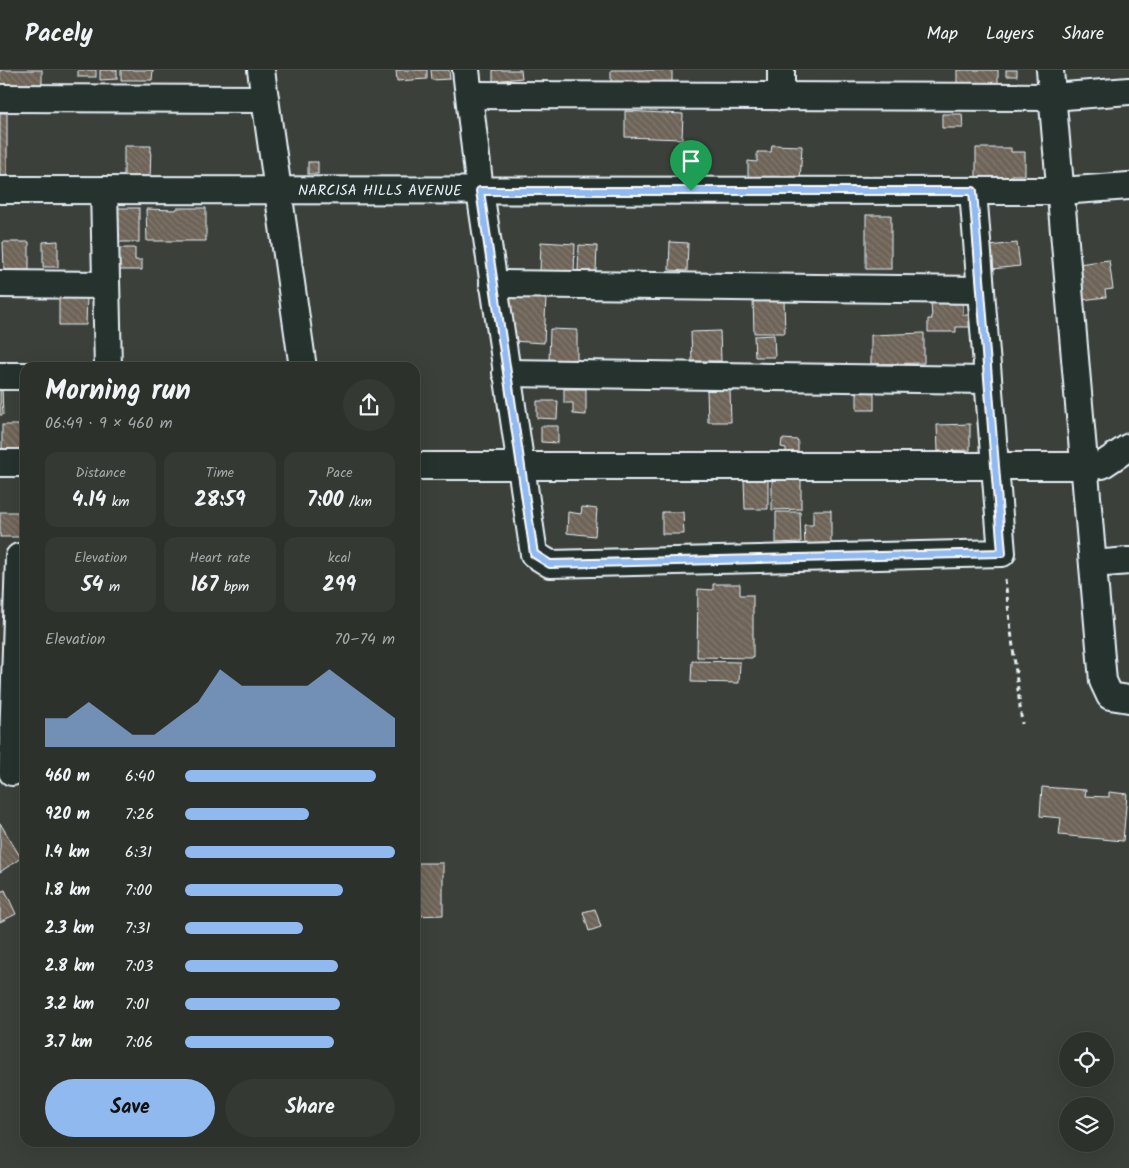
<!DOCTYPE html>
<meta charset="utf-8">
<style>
body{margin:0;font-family:Kalam,sans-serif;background:#343934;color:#f1f3f6;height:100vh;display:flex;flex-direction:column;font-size:19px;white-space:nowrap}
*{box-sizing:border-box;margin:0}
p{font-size:16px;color:#a6a9a9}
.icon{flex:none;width:28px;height:28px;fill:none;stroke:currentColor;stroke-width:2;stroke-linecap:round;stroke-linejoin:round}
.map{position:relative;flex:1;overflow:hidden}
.details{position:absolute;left:20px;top:292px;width:400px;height:785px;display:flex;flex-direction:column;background:#2c312c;border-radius:15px;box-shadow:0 5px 20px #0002,0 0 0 1px #484c48}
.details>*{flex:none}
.controls{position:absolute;left:1059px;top:962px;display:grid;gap:10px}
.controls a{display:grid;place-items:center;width:55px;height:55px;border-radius:50%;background:#2c312c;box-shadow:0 5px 20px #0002,0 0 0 1px #484c48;font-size:25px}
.pin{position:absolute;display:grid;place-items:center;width:42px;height:42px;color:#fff;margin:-51px -21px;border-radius:50% 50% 50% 0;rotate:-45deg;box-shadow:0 0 5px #0007}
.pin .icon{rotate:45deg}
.round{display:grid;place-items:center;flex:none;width:52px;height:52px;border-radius:26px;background:#343934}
.overview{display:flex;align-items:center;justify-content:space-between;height:85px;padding:0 25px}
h1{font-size:28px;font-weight:700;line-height:38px}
.stats{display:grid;grid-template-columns:repeat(3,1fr);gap:8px;height:85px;padding:5px 25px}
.stats div{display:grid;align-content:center;border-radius:12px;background:#343934;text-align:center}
.stats b{font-size:21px;font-weight:700}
.stats small{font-size:14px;font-weight:400}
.stats p{font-size:14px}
.chart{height:140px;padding:10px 25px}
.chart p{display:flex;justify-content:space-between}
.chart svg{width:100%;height:90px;margin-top:5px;fill:#90b9f0;opacity:.7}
.button{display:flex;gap:10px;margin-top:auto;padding:10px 25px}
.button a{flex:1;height:58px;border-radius:30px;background:#90b9f0;color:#111;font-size:20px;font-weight:700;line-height:58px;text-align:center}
.button a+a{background:#343934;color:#f1f3f6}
ul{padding:0 25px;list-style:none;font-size:16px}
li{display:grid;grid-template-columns:80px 60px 1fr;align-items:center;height:38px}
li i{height:12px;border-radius:6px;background:#90b9f0}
header{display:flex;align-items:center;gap:30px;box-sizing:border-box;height:70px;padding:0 25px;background:#2c312c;border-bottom:1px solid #484c48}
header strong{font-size:24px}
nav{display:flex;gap:28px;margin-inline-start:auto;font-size:18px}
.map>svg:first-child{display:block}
</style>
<header>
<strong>Pacely</strong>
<nav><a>Map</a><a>Layers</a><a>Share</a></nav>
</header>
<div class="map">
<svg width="1129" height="1098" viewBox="0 0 1129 1098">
<defs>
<pattern id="building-back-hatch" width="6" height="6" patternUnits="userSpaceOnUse" patternTransform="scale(1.25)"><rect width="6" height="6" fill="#6d6357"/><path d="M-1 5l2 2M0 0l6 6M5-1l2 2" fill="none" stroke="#827a70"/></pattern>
</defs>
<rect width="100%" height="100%" fill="#3b413a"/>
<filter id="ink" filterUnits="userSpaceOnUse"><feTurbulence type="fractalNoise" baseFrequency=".02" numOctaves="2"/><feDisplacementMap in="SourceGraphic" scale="10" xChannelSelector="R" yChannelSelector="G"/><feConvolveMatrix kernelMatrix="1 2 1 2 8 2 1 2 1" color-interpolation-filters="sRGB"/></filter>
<g filter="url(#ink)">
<g fill="url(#building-back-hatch)" stroke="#e8f1f8">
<rect x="0" y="0" width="42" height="17"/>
<rect x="78" y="0" width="18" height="7"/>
<polygon points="100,0 117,0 117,9 100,10"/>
<polygon points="121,0 153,0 152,10 121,10"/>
<polygon points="396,0 427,0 427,9 397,11"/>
<polygon points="431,0 449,0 450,9 432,10"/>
<polygon points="493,0 521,0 522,8 493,11"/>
<polygon points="611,0 672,0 672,13 611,17"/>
<rect x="957" y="0" width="41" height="17"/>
<rect x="1006" y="0" width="11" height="6"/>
<polygon points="625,41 683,44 682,69 625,67"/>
<rect x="0" y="43" width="7" height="65"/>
<polygon points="942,44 962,44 963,58 942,58"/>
<polygon points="772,75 802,76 800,112 748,109 748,91 757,92 757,82 771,82"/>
<polygon points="124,76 151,76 150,110 124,110"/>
<polygon points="976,78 1011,78 1011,82 1025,82 1025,105 1011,105 1011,109 976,109"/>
<rect x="308" y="92" width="10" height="12"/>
<rect x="118" y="138" width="21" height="34"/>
<polygon points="177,138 206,138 206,171 147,171 146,139 176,140"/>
<rect x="866" y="145" width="25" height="54"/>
<polygon points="58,171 58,197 43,197 43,172"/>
<polygon points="3,172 29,172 29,200 4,200"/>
<polygon points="541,172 575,174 574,203 540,202"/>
<polygon points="670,172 688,173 687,201 669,200"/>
<polygon points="1017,173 1020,196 992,199 989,176"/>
<polygon points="579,175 597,176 596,202 578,201"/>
<polygon points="118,178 135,178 135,190 142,190 142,200 118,200"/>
<polygon points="1109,190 1113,219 1105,220 1106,227 1082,230 1078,194"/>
<polygon points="504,225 546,227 544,273 511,271"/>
<polygon points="59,226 87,226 86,255 59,255"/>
<polygon points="753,229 784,229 785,263 754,263"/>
<polygon points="931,231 963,231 963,245 971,245 971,257 956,257 956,262 928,262 928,249 932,249"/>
<polygon points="550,259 577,260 577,292 549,292"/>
<polygon points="720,261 721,291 692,291 691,262"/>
<polygon points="924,263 924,293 871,294 871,265"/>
<polygon points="774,265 775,287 755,287 754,266"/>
<polygon points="0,316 2,316 3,345 0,345"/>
<polygon points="564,319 586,319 586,345 573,344 573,333 564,333"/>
<polygon points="707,320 730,320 731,352 708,352"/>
<rect x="857" y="321" width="17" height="19"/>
<polygon points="537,331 558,331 557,349 537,348"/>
<polygon points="970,354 970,380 938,381 937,355"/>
<rect x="2" y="355" width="23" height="29"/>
<polygon points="541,356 558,356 558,373 541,372"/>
<polygon points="782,369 798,370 798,385 786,385 786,378 781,377"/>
<polygon points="801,407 801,439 772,440 772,408"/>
<polygon points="768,408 768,439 745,439 744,409"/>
<polygon points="582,437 597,439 595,466 567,463 568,442 581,444"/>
<polygon points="813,440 831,440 831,473 805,474 804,455 813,455"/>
<rect x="0" y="442" width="25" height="25"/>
<polygon points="662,442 683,442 684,464 662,464"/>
<polygon points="776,442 800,442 801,472 776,473"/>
<polygon points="713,514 740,514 740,525 753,525 753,588 697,587 698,519 713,520"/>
<polygon points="692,591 740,592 739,613 691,612"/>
<polygon points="1042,717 1086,720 1085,726 1109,727 1109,722 1127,724 1123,771 1059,765 1061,748 1040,746"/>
<polygon points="0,753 21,788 0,802"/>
<polygon points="415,793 443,793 443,845 415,846"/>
<polygon points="5,820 16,844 0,852 0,822"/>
<polygon points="595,839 601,857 589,861 583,842"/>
</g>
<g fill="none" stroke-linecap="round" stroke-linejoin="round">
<defs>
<g id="minor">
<polyline points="261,0 303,298"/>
<polyline points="466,0 480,121 534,484 550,494 1002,483 973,121"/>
<polyline points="781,0 781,27"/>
<polyline points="1050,0 1103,611 1110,626 1129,629"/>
<polyline points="470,25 1052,27 1129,21"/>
<polyline points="0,28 265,29"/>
<path id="s1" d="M0 120 1061 121 1129 116"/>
<polyline points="104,120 108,298"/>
<polyline points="0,214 106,215"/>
<polyline points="493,214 981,220"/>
<polyline points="506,303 988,310"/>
<polyline points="0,306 25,306"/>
<polyline points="0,393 25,393"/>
<polyline points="415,396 1085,396 1102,395 1129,377"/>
<polyline points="1093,494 1129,491"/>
<polyline points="12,702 19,487"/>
</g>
</defs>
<use href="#minor" stroke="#e8f1f8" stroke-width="30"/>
<polyline stroke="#e8f1f8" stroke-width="3" stroke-dasharray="5 4" stroke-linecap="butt" points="1005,509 1022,654"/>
<use href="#minor" stroke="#26332d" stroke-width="26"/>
</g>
</g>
<g fill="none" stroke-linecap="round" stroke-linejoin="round" filter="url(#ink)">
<defs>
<polygon id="route" points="480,121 973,121 1002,483 550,494 534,484"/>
</defs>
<use href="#route" stroke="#fff" stroke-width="10"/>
<use href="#route" stroke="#90b9f0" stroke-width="6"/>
</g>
<g text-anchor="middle" stroke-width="4.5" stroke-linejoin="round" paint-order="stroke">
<g font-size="15" fill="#e8f1f8" stroke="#26332d">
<text dy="5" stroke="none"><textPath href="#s1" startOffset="380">NARCISA HILLS AVENUE</textPath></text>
</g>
</g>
</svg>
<div class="controls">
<a><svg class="icon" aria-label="locate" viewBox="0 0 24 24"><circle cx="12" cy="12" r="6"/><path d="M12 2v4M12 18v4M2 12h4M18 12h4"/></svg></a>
<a><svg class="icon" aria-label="layers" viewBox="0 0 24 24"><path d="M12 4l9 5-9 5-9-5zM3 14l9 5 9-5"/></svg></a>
</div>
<div class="pin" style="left:691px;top:121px;background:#1e9e55"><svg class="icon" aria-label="arrive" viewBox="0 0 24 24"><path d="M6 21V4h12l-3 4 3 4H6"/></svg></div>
<section class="details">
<div class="overview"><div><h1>Morning run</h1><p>06:49 · 9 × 460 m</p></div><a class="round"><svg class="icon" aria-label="share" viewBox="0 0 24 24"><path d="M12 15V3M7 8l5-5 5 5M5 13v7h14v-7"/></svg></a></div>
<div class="stats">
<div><p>Distance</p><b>4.14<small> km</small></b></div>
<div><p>Time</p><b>28:59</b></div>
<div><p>Pace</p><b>7:00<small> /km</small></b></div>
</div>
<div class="stats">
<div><p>Elevation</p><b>54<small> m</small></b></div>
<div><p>Heart rate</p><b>167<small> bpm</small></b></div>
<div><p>kcal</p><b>299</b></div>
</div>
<div class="chart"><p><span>Elevation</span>70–74 m</p>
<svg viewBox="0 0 160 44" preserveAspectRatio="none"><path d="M0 44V30L10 30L20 22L30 30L40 38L50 38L60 30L70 22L80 6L90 14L100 14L110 14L120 14L130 6L140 14L150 22L160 30V44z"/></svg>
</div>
<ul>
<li><b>460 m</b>6:40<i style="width:91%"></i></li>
<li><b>920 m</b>7:26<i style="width:59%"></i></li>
<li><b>1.4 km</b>6:31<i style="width:100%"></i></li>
<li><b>1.8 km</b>7:00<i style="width:75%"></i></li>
<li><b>2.3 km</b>7:31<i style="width:56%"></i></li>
<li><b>2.8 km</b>7:03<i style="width:73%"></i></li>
<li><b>3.2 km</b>7:01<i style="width:74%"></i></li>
<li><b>3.7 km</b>7:06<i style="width:71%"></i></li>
</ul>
<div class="button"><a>Save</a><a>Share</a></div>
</section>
</div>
